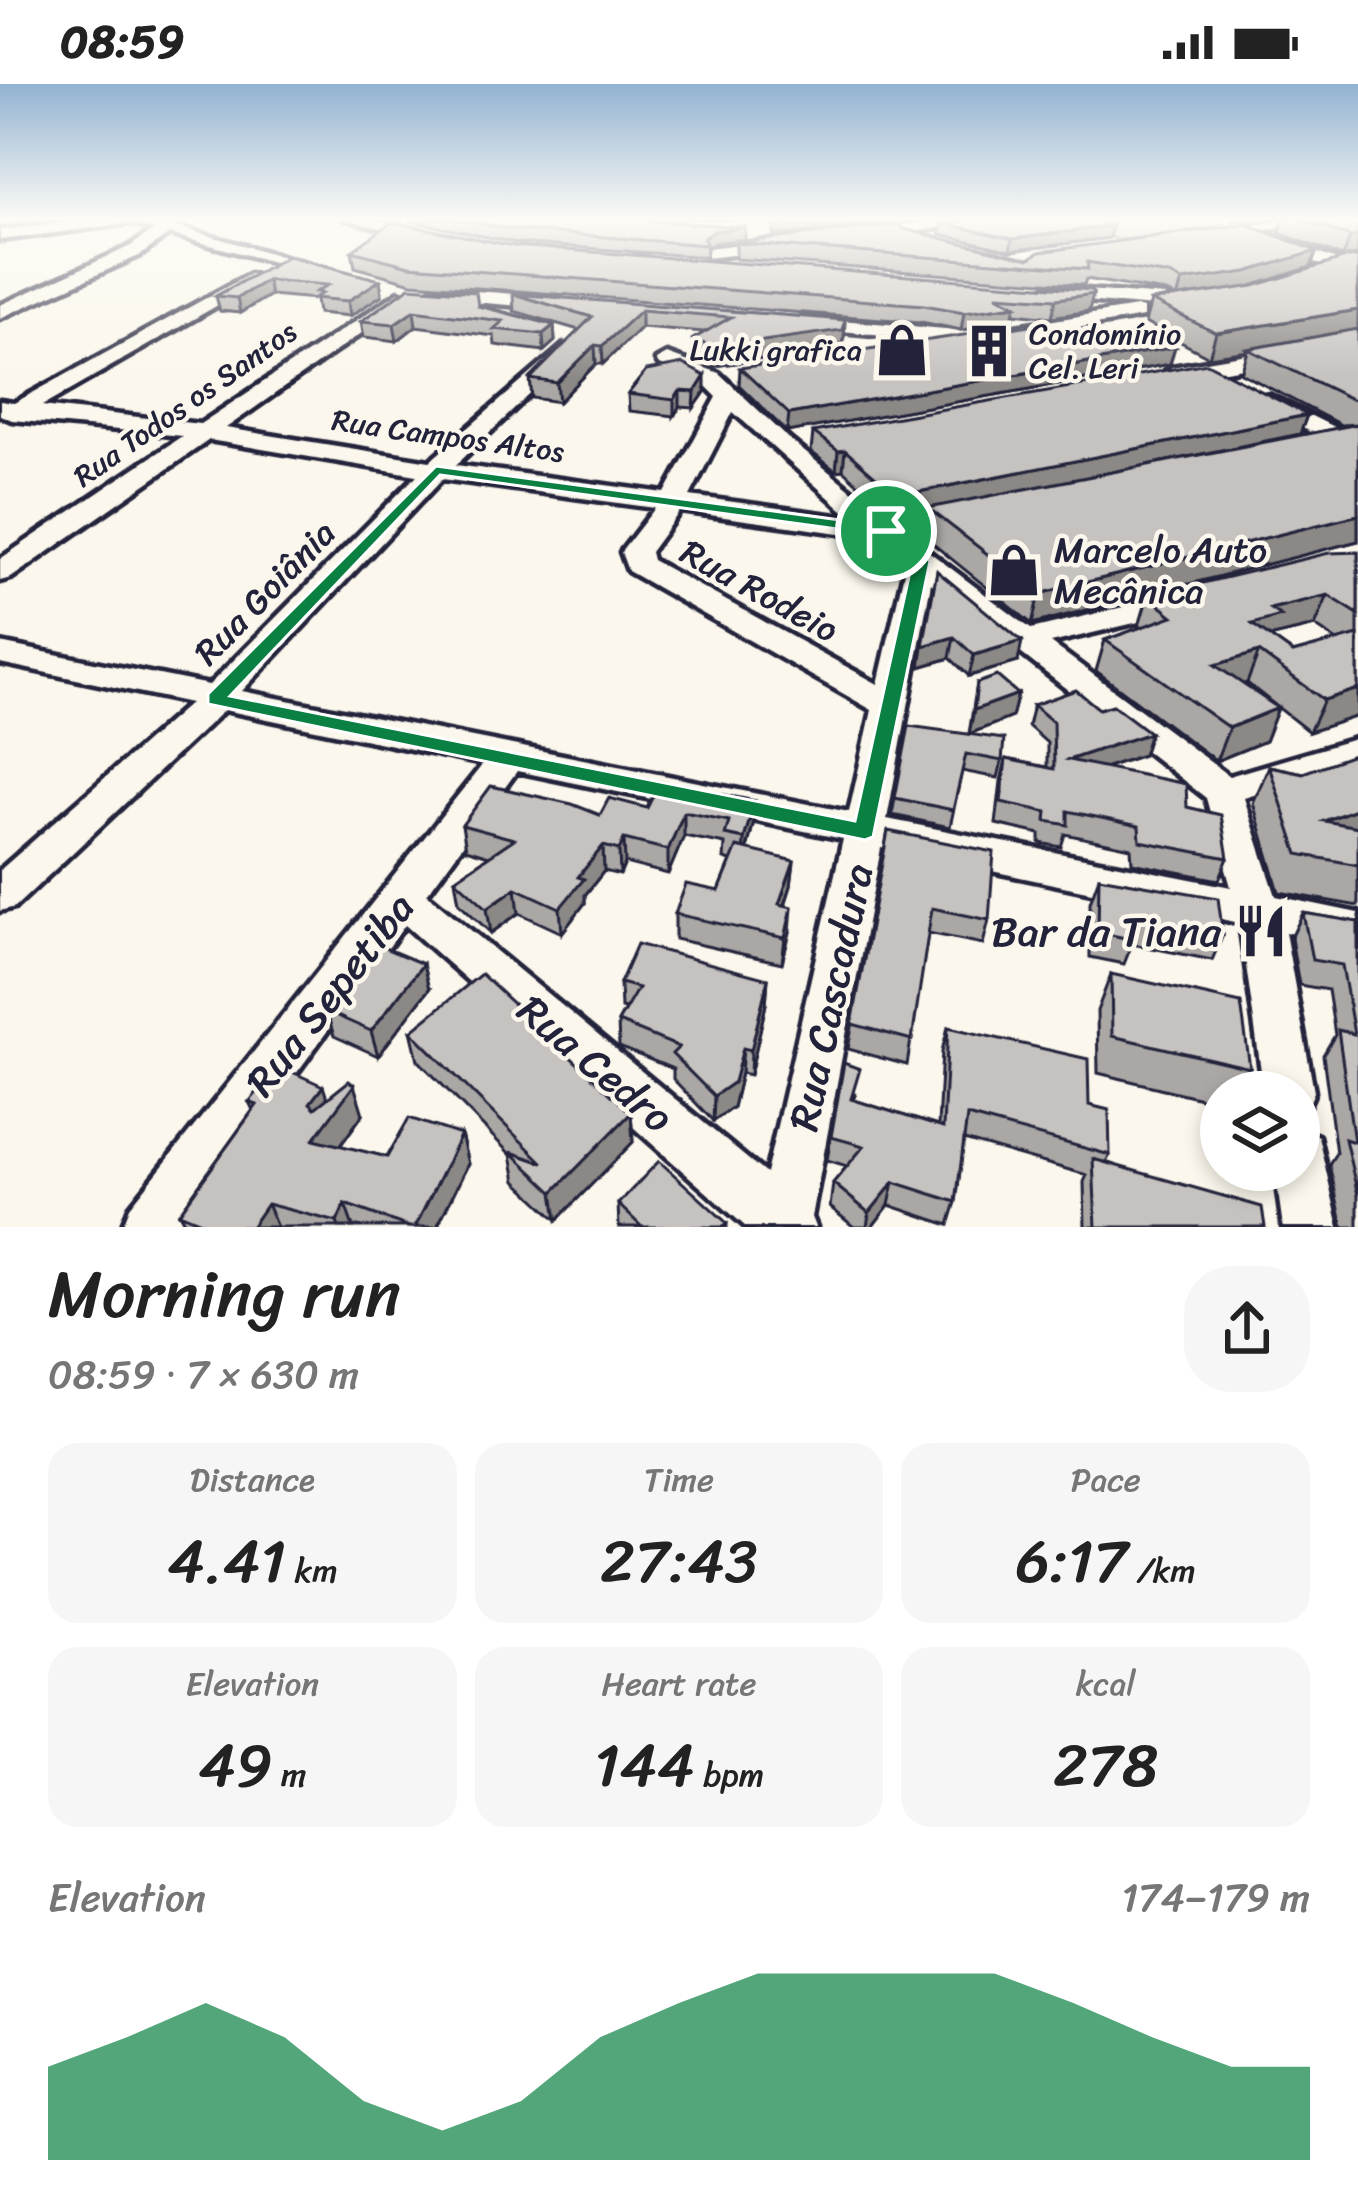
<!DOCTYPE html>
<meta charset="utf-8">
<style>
body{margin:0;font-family:Sriracha,sans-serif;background:#f6f6f6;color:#222;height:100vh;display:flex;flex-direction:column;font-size:45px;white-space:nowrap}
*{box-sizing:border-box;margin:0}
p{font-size:39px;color:#767676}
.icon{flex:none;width:66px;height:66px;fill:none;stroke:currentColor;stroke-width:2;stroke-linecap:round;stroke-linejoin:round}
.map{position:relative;height:1143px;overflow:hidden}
.panel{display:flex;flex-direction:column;background:#fff;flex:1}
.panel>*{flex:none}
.buttons{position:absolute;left:1200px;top:987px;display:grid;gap:24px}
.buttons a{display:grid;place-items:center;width:120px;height:120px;border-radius:50%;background:#fff;box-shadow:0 6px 18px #0003;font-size:60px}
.pin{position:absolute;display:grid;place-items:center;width:102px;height:102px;color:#fff;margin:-51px;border:6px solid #fff;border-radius:50%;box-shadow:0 3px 12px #0007}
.round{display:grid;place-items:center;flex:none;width:126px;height:126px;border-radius:48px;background:#f6f6f6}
.summary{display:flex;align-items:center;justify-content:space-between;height:204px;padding:0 48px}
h1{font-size:66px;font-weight:600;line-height:90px}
.stats{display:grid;grid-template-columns:repeat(3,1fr);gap:18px;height:204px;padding:12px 48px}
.stats div{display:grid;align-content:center;border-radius:30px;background:#f6f6f6;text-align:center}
.stats b{font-size:60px;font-weight:600}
.stats small{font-size:33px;font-weight:400}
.stats p{font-size:33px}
.chart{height:336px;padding:24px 48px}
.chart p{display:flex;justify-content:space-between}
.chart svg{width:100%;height:216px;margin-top:12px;fill:#0b8043;opacity:.7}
.status{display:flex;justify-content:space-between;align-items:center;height:84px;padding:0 60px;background:#fff;direction:ltr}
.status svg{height:33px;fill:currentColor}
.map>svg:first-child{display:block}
</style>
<div class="status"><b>08:59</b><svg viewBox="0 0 49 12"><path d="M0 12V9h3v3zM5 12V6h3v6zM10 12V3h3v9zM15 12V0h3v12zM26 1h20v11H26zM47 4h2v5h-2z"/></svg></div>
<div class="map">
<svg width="1358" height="1143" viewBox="0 0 1358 1143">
<rect width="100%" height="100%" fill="#fbf7ec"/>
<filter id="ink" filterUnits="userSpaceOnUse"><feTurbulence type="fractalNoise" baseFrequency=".00833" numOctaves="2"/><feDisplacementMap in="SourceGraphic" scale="24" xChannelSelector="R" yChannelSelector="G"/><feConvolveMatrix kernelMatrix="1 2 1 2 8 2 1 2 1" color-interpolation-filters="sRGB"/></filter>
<g filter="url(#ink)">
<polygon fill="#dbd8d3" stroke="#7e7d87" stroke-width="3" points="1065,134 1206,134 1226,142 1118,156"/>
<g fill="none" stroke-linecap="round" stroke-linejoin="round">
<defs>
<g id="minor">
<polygon points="97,134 146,134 331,186 322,191 169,150 141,171 0,234 0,221 129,163 154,146 130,139 0,156 0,146"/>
<polygon points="342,134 370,134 437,152 429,157"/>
<polygon points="672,134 640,144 632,139 642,134"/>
<polygon points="959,134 1004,134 859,156 851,151 859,146"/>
<polygon points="1294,134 1334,134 1212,155 1204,150"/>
<polygon points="1275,153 1358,184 1358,195 1269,162 1269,154"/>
<polygon points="778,156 786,161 784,165 637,182 628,177 637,172"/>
<path d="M250 190 265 194 42 322 200 340 399 208 409 214 406 218 226 344 430 377 564 261 571 263V271L456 381 665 409 717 313 703 299 659 281 656 276 667 270 719 289 790 356 891 438 968 422 978 424 982 430 978 436 907 451 1031 545 1186 508 1197 510 1201 517 1197 524 1051 559 1229 692 1358 654V679L1244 714 1276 812 1358 829V863L1285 848 1314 1008 1307 1024 1299 1027V1008H1264L1240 839 881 764 812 1133 816 1143H746L405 841 184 1143H122L130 1123 483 680 224 626 15 823 0 827V786L190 619 0 579V559L209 601 417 391 209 356 11 494 0 497V475L182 352 12 336 0 331V317L14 319ZM733 328 852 434 690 412ZM442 395 655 424 621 468 628 487 872 626 849 728 242 607ZM680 427 876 454 906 479 878 600 652 476 650 468ZM931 499 1206 714 1231 803 887 735ZM517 687 843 755 766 1090 427 810Z"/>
<polygon points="1048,203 1165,212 1175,218 1165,224 1041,213 1041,205"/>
<polygon points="434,204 556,213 566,219 556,225 427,214 425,210"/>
<polygon points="1136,223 1143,225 1143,233 1010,255 1000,249 1010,243"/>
<polygon points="805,233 981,248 991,254 981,260 798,243 798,235"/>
<polygon points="1358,251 1358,263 1172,297 1161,290 1172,283"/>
<polygon points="1269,311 1358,355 1358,372 1261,323 1261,313"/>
<polygon points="1299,1045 1318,1052 1339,1143 1283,1143 1275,1086 1299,1086"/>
</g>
</defs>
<use href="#minor" stroke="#22223b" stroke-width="9"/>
<use href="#minor" fill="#fbf7ec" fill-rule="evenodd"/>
</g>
<g fill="#aaa7a5" stroke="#22223b" stroke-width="3" fill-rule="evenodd">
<polygon points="409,134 613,134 745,155 714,159 707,164 706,173 517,159 410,137"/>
<polygon points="677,134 923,134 774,152 775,144 765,137"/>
<polygon points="1284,134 1358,134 1358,171 1343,173 1279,149"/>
<polygon points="942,139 1109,154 1010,167 940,150"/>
<polygon points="903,145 1029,175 1311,183 1246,203 1358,173 1358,340 1341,341 1241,289 1248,267 1209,273 1145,239 1151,217 1176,213 1165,208 1086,195 1084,201 736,175 736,159"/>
<polygon points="514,162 1093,210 1089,227 1052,233 1014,229 1012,239 961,246 921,238 412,199 355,183 352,167"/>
<polygon points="288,172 380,196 382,211 350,232 318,229 316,215 270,211 240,229 220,227 216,212"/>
<polygon points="410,203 554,241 555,257 544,267 495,261 494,252 416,242 397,257 364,253 361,237"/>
<polygon points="513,210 845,236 844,253 840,264 714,282 693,274 693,255 705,248 641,243 603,280 596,280 559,318 532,314 530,295 579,246 514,227"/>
<polygon points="1084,262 1170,280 787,348 739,301 740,284"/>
<polygon points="646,287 705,308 694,324 680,323 674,332 629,327 628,310"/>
<polygon points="1307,331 1300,350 1148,381 1358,340 1358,457 1032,540 923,452 927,426 901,431 891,430 843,386 836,387 811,368 813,348"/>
<path d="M1358 468V632L1309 648 1247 599 1244 600 1278 624 1265 657 1216 677 1096 587 1105 556 1140 544 1139 542 1148 512ZM1315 542 1337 557 1293 569 1272 554 1273 552Z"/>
<polygon points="937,487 1018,578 969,592 950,574 920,583"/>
<polygon points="977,599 1018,610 1012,633 969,650 1002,677 998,694 962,687 950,743 892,731 895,714 969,650"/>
<polygon points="1033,621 1099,625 1150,649 1143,671 1104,684 1187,723 1228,774 1219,796 1132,779 1131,764 1065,750 1061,763 1040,759 1040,750 996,740 1001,697 1006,675 1047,683 1047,659 1028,642"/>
<polygon points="1358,675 1358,822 1279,808 1253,719 1269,682 1303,689"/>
<polygon points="755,717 753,741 747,766 794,777 791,802 785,821 790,848 782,879 675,855 675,830 719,807 731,777 724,775 725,760 684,752 668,790 625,779 620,791 604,787 585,811 585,819 562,849 519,829 491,849 459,819 455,795 489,772 466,765 462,741 600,731 647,724"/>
<polygon points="888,747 989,836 983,860 928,849 907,981 848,965"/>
<polygon points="1099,793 1223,851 1212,876 1132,860 1124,880 1090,873 1090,818"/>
<polygon points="1303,829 1358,838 1358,1143 1343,1143 1329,1080 1336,1069 1323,971 1335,951 1328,906 1299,901 1291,854"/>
<polygon points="1111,890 1250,984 1237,1008 1221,1008 1221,1019 1098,989 1097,927"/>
<polygon points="768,895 766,920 750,991 741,989 733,1023 713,1037 673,995 673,985 619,963 618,938 625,925 621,924 620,899"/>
<polygon points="429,905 378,972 334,952 326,927"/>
<polygon points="948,943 1089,1021 1110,1071 1106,1078 1265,1143 1085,1143 1084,1098 1087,1091 964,1056 956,1118 949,1141 889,1121 872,1143 854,1143 830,1123 833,1099 847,1082 827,1076 831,1053 856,1009 854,1016 938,1042 942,967"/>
<polygon points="411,947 631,1029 633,1058 557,1136 516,1097 511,1071 418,976"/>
<polygon points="327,1015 363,1030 340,1062 387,1073 461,1051 468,1080 437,1143 187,1143 179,1129 253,1026 249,1018"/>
<polygon points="618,1120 727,1139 727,1143 619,1143"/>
</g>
<g fill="#8b8886" stroke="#22223b" stroke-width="3">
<polygon points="826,134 923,134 774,152 775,140"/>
<polygon points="1235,134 1261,134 1234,137"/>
<polygon points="1112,142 1109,154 1010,167 1012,155"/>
<polygon points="745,143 745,155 714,159 707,164 703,154 714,147"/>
<polygon points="1358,152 1358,171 1343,173 1350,153"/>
<polygon points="1317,167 1311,183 1242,205 1177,214 1182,197"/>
<polygon points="267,196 270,211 240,229 237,214"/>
<polygon points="380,196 382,211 350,232 348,217"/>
<polygon points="1093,210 1089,227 1052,233 1056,215"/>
<polygon points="1016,221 1012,239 961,246 964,228"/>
<polygon points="414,226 416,242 397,257 394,240"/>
<polygon points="641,226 641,243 603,280 602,262"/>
<polygon points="1358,226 1358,248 1248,265 1248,267 1209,273 1216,249"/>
<polygon points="845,236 844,253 840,264 714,282 714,264"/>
<polygon points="554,241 555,257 544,267 543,250"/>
<polygon points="595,261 596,280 559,318 557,299"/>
<polygon points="1175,263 1170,280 787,348 789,330"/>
<polygon points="705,292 705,308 694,324 695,308"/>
<polygon points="680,307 680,323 674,332 674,316"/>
<polygon points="1307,331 1300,350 930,425 928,424 927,426 901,431 903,411"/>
<polygon points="845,366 843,386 836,387 838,367"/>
<polygon points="1358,431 1358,457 1032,540 1039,510"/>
<polygon points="1328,511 1315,542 1273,552 1269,563 1252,540 1270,525"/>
<polygon points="954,553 950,574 920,583 923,562"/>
<polygon points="1022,557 1018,578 969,592 974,571"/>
<polygon points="1259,568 1247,599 1204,612 1215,581"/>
<polygon points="1358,605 1358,632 1309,648 1324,616"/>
<polygon points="1018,610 1012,633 969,650 974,626"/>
<polygon points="1278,624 1265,657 1216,677 1229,644"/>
<polygon points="1150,649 1143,671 1061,698 1068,676"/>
<polygon points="755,717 753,741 743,779 744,755"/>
<polygon points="1358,724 1358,754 1324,737"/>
<polygon points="684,728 684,752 668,790 668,766"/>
<polygon points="624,755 625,779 620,791 619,766"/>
<polygon points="603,762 604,787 585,811 585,819 562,849 560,824 578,793"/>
<polygon points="794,777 791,802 777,845 779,820"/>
<polygon points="516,804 519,829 491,849 487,824"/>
<polygon points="792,823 790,848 782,879 785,854"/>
<polygon points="423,880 429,905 378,972 371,947"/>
<polygon points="768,895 766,920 750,991 751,966"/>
<polygon points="743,964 741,989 733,1023 713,1037 714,1012"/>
<polygon points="354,1001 363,1030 324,1084 314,1055 310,1019 323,1002 332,1030"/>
<polygon points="631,1029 633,1058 557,1136 553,1108"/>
<polygon points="461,1051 468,1080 437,1143 415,1143"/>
<polygon points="894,1098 889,1121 872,1143 867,1143 869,1129"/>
<polygon points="267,1120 277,1143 251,1143"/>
<polygon points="345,1120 353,1143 339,1143 337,1138"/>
</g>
<g fill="#c6c2c0" stroke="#22223b" stroke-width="3">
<polygon points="451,134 613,134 745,143 714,147 703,154 707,161 516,146"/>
<polygon points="778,134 826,134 775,140"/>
<polygon points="982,134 1091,134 1112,142 1012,155 942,139"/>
<polygon points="1297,134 1358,134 1358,152 1350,153"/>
<polygon points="392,138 514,162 1092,206 1093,210 1056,215 997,211 1016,221 964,228 924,221 409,182 352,167"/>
<polygon points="899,140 903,145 1029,175 1039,168 1246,140 1317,167 1247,188 1182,197 1170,191 1087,178 1088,185 736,159"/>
<polygon points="288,172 380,196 348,217 315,214 322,209 316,208 328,201 267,196 237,214 216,212"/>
<polygon points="1349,173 1358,173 1358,226 1216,249 1151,217 1254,202"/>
<polygon points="410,203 476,208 478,222 554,241 543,250 494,245 503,237 414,226 394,240 361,237"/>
<polygon points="513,210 845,236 842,246 714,264 693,255 731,233 641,226 602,262 595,261 557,299 530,295 592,233"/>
<polygon points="1044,239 1084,262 1152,251 1175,263 789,330 740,284"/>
<polygon points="1358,245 1358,315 1351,315 1248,265"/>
<polygon points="1207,279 1307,331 903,411 894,409 845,366 838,367 813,348"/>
<polygon points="683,280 705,292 695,308 680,307 674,316 628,310 646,287"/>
<polygon points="1358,340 1358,431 1039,510 928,424"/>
<polygon points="1358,468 1358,530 1328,511 1270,525 1281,532 1252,540 1293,569 1358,551 1358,605 1324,616 1259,568 1215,581 1278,624 1229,644 1105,556 1173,532 1148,512 1329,469"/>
<polygon points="937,487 1022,557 974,571 954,553 923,562"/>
<polygon points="997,592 1018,610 974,626 977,599"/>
<polygon points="1076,606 1099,625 1113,621 1150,649 1068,676 1186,700 1187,723 1221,731 1228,774 1140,757 1139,742 1068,727 1068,741 1046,737 1047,728 1001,718 1006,675 1054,685 1053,638 1033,621"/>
<polygon points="909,642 1004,655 1002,677 966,670 953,726 895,714"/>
<polygon points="1353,671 1358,675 1358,724 1324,737 1358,743 1358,781 1298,770 1269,682 1303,689"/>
<polygon points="660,698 755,717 744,755 725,751 729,737 684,728 668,766 624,755 619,766 603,762 578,793 584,795 560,824 516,804 487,824 455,795 514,755 462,741 491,702 572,720 600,731 609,714 647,724"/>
<polygon points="888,747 994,768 989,836 932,824 912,956 852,940"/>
<polygon points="737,763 794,777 779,820 792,823 785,854 675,830 686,800 719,807"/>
<polygon points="1099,793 1218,814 1223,851 1133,833 1134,856 1098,848"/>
<polygon points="1303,829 1358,838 1358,1111 1345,1055 1354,1058 1338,946 1354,950 1342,881 1312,876"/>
<polygon points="637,860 768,895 751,966 743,964 734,998 714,1012 672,970 679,963 618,938 638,904 620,899"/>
<polygon points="380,862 423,880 371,947 326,927"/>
<polygon points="481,890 631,1029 553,1108 511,1068 543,1079 411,947"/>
<polygon points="1111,890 1241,919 1250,984 1112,952"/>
<polygon points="948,943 1088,975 1089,1021 1109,1026 1110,1071 967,1032 956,1118 894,1098 869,1129 833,1099 864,1062 831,1053 844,979 860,985 851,1015 943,1044"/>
<polygon points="279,982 323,1002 310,1019 315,1024 349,997 354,1001 314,1055 387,1073 409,1034 461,1051 415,1143 409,1143 345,1120 337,1138 267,1120 251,1143 213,1143 179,1129 257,1021 249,1018"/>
<polygon points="1093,1075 1262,1123 1265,1143 1096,1143"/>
<polygon points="659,1077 727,1139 724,1143 642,1143 618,1120"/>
</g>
</g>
<linearGradient id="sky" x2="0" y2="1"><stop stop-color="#92b2d2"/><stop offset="0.46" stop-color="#fdfbf6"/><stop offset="1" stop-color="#fdfbf6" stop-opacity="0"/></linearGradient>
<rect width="1358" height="294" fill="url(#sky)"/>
<path fill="#0b8043" stroke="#fff" stroke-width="3" fill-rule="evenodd" d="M436 382 892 443 930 477 873 753 865 756 208 620V610ZM440 391 881 451 912 479 855 737 230 612Z"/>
<defs>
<symbol id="shop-bare" viewBox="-9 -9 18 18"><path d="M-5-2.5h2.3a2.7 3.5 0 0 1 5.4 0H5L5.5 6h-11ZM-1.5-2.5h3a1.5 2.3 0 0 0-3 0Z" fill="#22223b" stroke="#fbf7ec" stroke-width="2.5" paint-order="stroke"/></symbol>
<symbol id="building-bare" viewBox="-9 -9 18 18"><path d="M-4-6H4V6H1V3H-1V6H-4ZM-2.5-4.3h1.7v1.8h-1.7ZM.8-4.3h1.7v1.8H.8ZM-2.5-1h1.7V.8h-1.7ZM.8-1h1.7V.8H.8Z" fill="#22223b" stroke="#fbf7ec" stroke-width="2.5" paint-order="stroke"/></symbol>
<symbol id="restaurant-bare" viewBox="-9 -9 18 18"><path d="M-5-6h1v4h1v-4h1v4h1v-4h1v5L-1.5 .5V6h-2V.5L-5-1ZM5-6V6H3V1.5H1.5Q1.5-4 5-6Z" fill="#22223b" stroke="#fbf7ec" stroke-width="2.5" paint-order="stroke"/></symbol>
</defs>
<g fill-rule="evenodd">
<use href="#shop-bare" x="864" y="228" width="76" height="76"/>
<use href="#building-bare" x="951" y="229" width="76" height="76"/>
<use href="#shop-bare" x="976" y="448" width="76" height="76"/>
<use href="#restaurant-bare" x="1223" y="809" width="76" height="76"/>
</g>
<g text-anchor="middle" stroke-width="9" stroke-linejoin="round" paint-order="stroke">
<g font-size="30" fill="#22223b" stroke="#fbf7ec" text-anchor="start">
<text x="1029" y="260">Condomínio<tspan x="1029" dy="34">Cel. Leri</tspan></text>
<text x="862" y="276" text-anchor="end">Lukki grafica</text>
</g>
<g font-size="30" fill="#22223b" stroke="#fbf7ec">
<text transform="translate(185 320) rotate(-35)" y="10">Rua Todos os Santos</text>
<text transform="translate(448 352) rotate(8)" y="10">Rua Campos Altos</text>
</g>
<g font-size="36" fill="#22223b" stroke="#fbf7ec" text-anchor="start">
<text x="1054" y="478">Marcelo Auto<tspan x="1054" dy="41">Mecânica</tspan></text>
</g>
<g font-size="36" fill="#22223b" stroke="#fbf7ec">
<text transform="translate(760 506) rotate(29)" y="13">Rua Rodeio</text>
<text transform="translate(264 508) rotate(-46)" y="13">Rua Goiânia</text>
</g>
<g font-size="42" fill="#22223b" stroke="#fbf7ec" text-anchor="end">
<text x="1221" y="862">Bar da Tiana</text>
</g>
<g font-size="42" fill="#22223b" stroke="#fbf7ec">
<text transform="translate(329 910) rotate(-52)" y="15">Rua Sepetiba</text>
<text transform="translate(830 913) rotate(-78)" y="15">Rua Cascadura</text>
<text transform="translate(596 979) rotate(40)" y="15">Rua Cedro</text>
</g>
</g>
</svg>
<div class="buttons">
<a><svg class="icon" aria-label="layers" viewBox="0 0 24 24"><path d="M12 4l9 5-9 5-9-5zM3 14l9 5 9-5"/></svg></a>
</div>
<div class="pin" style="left:886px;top:447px;background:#1e9e55"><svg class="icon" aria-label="arrive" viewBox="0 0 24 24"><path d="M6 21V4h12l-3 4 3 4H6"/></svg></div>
</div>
<section class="panel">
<div class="summary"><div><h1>Morning run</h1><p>08:59 · 7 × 630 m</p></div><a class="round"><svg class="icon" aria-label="share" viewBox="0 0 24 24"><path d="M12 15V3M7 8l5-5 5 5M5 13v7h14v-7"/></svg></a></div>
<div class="stats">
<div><p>Distance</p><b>4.41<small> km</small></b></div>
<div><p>Time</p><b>27:43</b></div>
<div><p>Pace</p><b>6:17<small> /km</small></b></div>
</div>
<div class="stats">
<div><p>Elevation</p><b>49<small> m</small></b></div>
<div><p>Heart rate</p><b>144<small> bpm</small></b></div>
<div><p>kcal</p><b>278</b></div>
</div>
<div class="chart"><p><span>Elevation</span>174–179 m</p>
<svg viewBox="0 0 160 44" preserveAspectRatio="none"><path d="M0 44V25L10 19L20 12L30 19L40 32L50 38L60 32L70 19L80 12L90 6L100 6L110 6L120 6L130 12L140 19L150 25L160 25V44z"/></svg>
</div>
</section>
